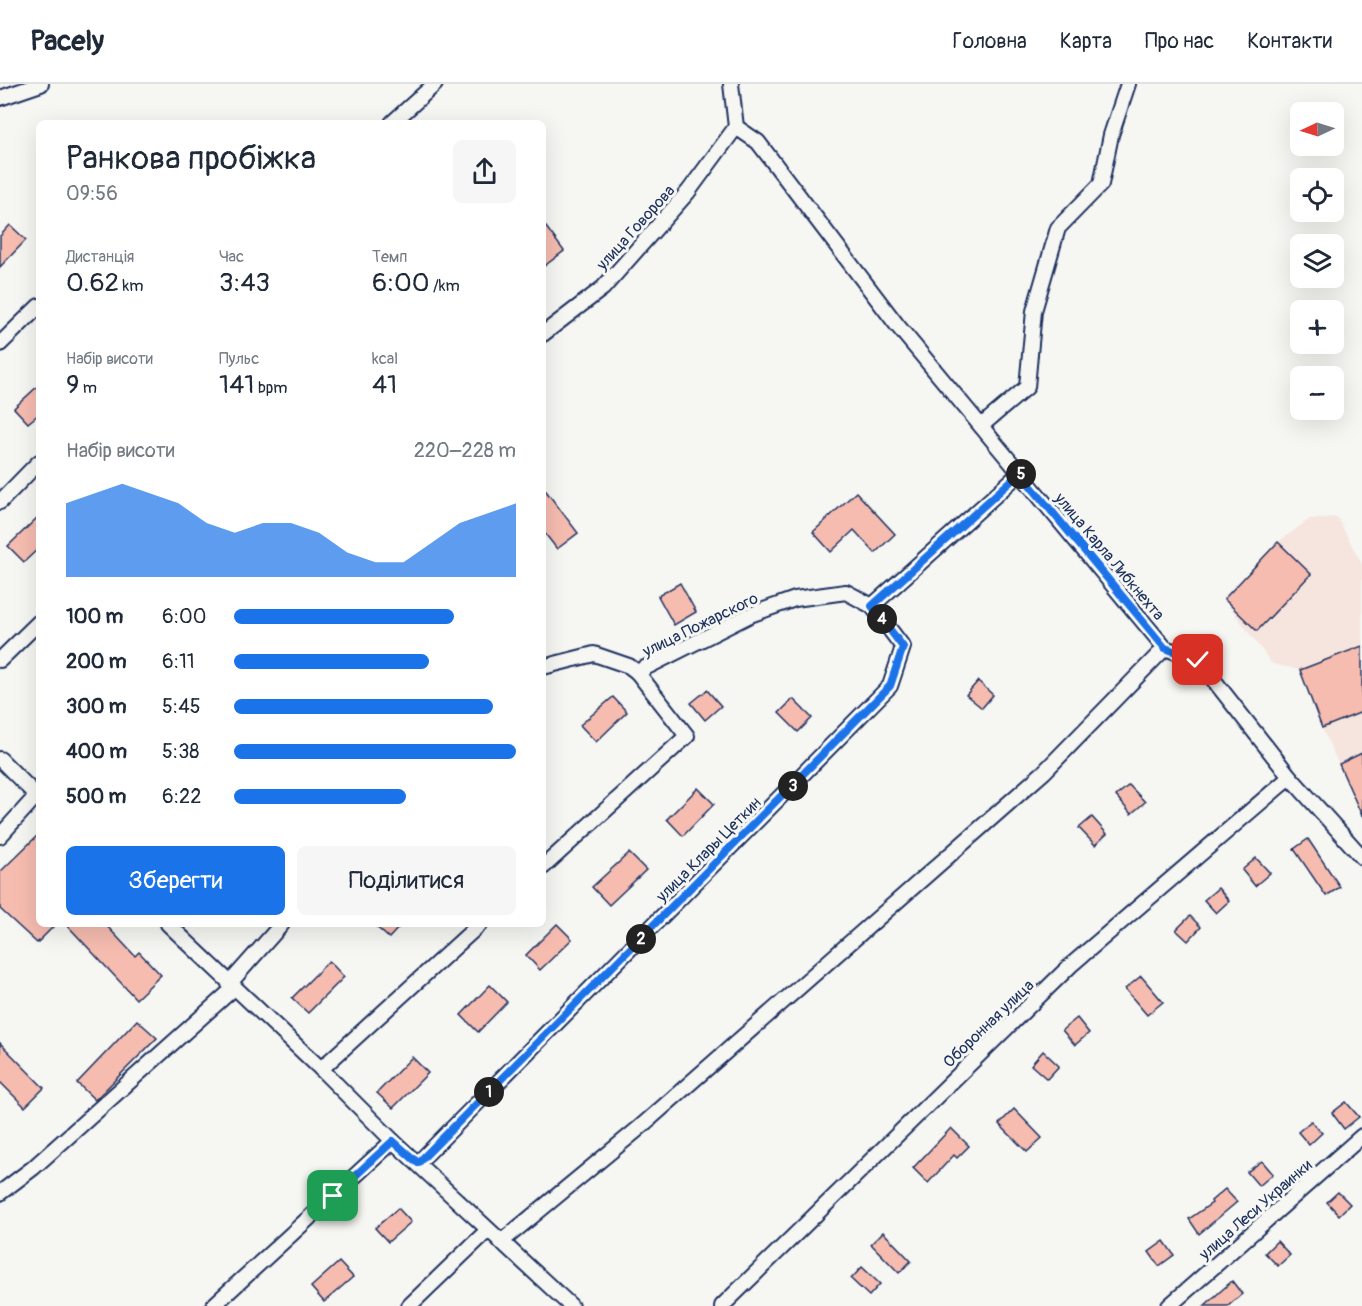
<!DOCTYPE html>
<html lang="uk">
<meta charset="utf-8">
<style>
body{margin:0;font-family:Pangolin,sans-serif;background:#f6f6f7;color:#1f2937;height:100vh;display:flex;flex-direction:column;font-size:22px;white-space:nowrap}
*{box-sizing:border-box;margin:0}
p{font-size:20px;color:#747a83}
.icon{flex:none;width:33px;height:33px;fill:none;stroke:currentColor;stroke-width:2;stroke-linecap:round;stroke-linejoin:round}
.map{position:relative;flex:1;overflow:hidden}
.side{position:absolute;left:36px;top:36px;width:510px;height:807px;display:flex;flex-direction:column;background:#fff;border-radius:9px;box-shadow:0 6px 24px #0002}
.side>*{flex:none}
.needle{width:39px;rotate:266deg}
.tools{position:absolute;left:1290px;top:18px;display:grid;gap:12px}
.tools a{display:grid;place-items:center;width:54px;height:54px;border-radius:9px;background:#fff;box-shadow:0 6px 24px #0002;font-size:30px}
.pin{position:absolute;display:grid;place-items:center;width:51px;height:51px;color:#fff;margin:-26px;border-radius:12px;box-shadow:0 3px 9px #0006}
.km{position:absolute;width:30px;height:30px;margin:-15px;border-radius:50%;background:#222;color:#fff;font-size:16px;line-height:30px;text-align:center}
.round{display:grid;place-items:center;flex:none;width:63px;height:63px;border-radius:9px;background:#f6f6f7}
.summary{display:flex;align-items:center;justify-content:space-between;height:102px;padding:0 30px}
h1{font-size:33px;font-weight:600;line-height:45px}
.stats{display:grid;grid-template-columns:repeat(3,1fr);gap:9px;height:102px;padding:6px 30px}
.stats div{display:grid;align-content:center}
.stats b{font-size:26px;font-weight:600}
.stats small{font-size:16px;font-weight:400}
.stats p{font-size:16px}
.chart{height:168px;padding:12px 30px}
.chart p{display:flex;justify-content:space-between}
.chart svg{width:100%;height:108px;margin-top:6px;fill:#1a73e8;opacity:.7}
.button{display:flex;gap:12px;margin-top:auto;padding:12px 30px}
.button a{flex:1;height:69px;border-radius:9px;background:#1a73e8;color:#fff;font-size:24px;font-weight:600;line-height:69px;text-align:center}
.button a+a{background:#f6f6f7;color:#1f2937}
ul{padding:0 30px;list-style:none;font-size:20px}
li{display:grid;grid-template-columns:96px 72px 1fr;align-items:center;height:45px}
li i{height:15px;border-radius:8px;background:#1a73e8}
header{display:flex;align-items:center;gap:36px;box-sizing:border-box;height:84px;padding:0 30px;background:#fff;border-bottom:2px solid #e0e1e3}
header strong{font-size:28px}
nav{display:flex;gap:33px;margin-inline-start:auto;font-size:21px}
.map>svg:first-child{display:block}
</style>
<header>
<strong>Pacely</strong>
<nav><a>Головна</a><a>Карта</a><a>Про нас</a><a>Контакти</a></nav>
</header>
<div class="map">
<svg width="1362" height="1222" viewBox="0 0 1362 1222">
<rect width="100%" height="100%" fill="#f6f6f2"/>
<filter id="ink" filterUnits="userSpaceOnUse"><feTurbulence type="fractalNoise" baseFrequency=".0167" numOctaves="2"/><feDisplacementMap in="SourceGraphic" scale="12" xChannelSelector="R" yChannelSelector="G"/><feConvolveMatrix kernelMatrix="1 2 1 2 8 2 1 2 1" color-interpolation-filters="sRGB"/></filter>
<g filter="url(#ink)">
<polygon fill="#f6e5de" points="1337,433 1362,480 1362,732 1322,644 1300,586 1272,580 1224,515 1278,458 1310,435"/>
<g fill="#f6bcb0" stroke="#1b2f5e" stroke-width="1.5">
<polygon points="543,139 564,167 543,183"/>
<polygon points="10,141 26,156 0,183 0,152"/>
<polygon points="39,301 39,330 28,339 14,324"/>
<polygon points="543,403 578,449 557,465 543,447"/>
<polygon points="856,408 895,450 875,469 854,446 831,468 813,448"/>
<polygon points="39,432 39,464 24,478 8,462"/>
<polygon points="1278,458 1311,490 1257,547 1224,515"/>
<polygon points="680,499 696,528 674,541 658,512"/>
<polygon points="1362,562 1362,628 1322,644 1300,586"/>
<polygon points="978,597 993,611 982,624 966,611"/>
<polygon points="707,606 721,622 705,636 691,619"/>
<polygon points="613,613 627,628 596,658 580,641"/>
<polygon points="793,615 812,634 798,648 779,629"/>
<polygon points="1362,669 1362,732 1339,680"/>
<polygon points="1129,701 1145,718 1131,730 1116,712"/>
<polygon points="698,704 714,720 683,752 667,735"/>
<polygon points="1092,733 1107,750 1095,761 1079,744"/>
<polygon points="39,750 39,840 56,840 37,859 0,825 0,788"/>
<polygon points="1308,755 1340,803 1326,812 1294,765"/>
<polygon points="629,769 646,786 609,821 592,803"/>
<polygon points="1256,774 1270,789 1255,802 1242,786"/>
<polygon points="1218,804 1229,817 1216,829 1204,816"/>
<polygon points="1190,832 1201,843 1188,857 1176,846"/>
<polygon points="66,840 105,840 135,872 139,868 161,891 136,915"/>
<polygon points="373,840 402,840 389,854"/>
<polygon points="557,840 572,855 540,886 526,871"/>
<polygon points="329,877 344,893 308,929 292,914"/>
<polygon points="1141,892 1163,918 1147,931 1125,905"/>
<polygon points="490,901 507,918 478,948 461,931"/>
<polygon points="1077,934 1089,949 1075,961 1062,946"/>
<polygon points="137,936 157,954 95,1016 77,999"/>
<polygon points="0,959 44,1004 25,1023 0,998"/>
<polygon points="1043,967 1059,982 1047,995 1031,981"/>
<polygon points="412,973 428,989 393,1024 377,1009"/>
<polygon points="1346,1018 1359,1033 1344,1045 1332,1029"/>
<polygon points="1014,1025 1042,1054 1027,1068 999,1040"/>
<polygon points="1311,1037 1322,1049 1309,1061 1298,1048"/>
<polygon points="951,1044 969,1062 957,1074 954,1071 928,1099 913,1084"/>
<polygon points="1262,1077 1273,1090 1259,1102 1247,1088"/>
<polygon points="1225,1105 1237,1118 1199,1150 1189,1135 1212,1119 1211,1117"/>
<polygon points="1338,1108 1350,1120 1339,1131 1327,1118"/>
<polygon points="398,1124 411,1138 388,1158 375,1144"/>
<polygon points="883,1148 911,1177 899,1189 871,1160"/>
<polygon points="1164,1157 1174,1171 1159,1182 1149,1168"/>
<polygon points="1277,1157 1290,1171 1278,1182 1265,1169"/>
<polygon points="339,1178 353,1193 324,1218 311,1203"/>
<polygon points="862,1183 880,1200 869,1212 851,1195"/>
<polygon points="1232,1197 1242,1210 1228,1222 1204,1222"/>
</g>
<g fill="none" stroke-linecap="round" stroke-linejoin="round">
<defs>
<g id="minor">
<polyline points="731,0 736,43"/>
<polyline points="0,14 41,0"/>
<polyline points="392,39 435,0"/>
<polyline points="736,43 758,58 897,241 1165,564 1198,576 1290,693 1362,773"/>
<polyline points="543,250 603,204 688,108 736,43"/>
<polyline points="0,260 39,222"/>
<polyline points="981,342 1027,303 1034,227 1058,144 1101,100 1111,51 1128,0"/>
<polyline points="0,418 39,378"/>
<polyline points="0,576 39,538"/>
<polyline points="543,583 594,570 629,582 637,588 750,531 795,515 846,508 872,522"/>
<polyline points="0,675 39,714"/>
<polyline points="0,752 39,709"/>
<polyline points="543,783 687,652 637,588"/>
<polyline points="168,840 321,985 393,1057 571,1222"/>
<polyline points="229,900 282,840"/>
<polyline points="321,985 480,840"/>
<polyline points="418,1079 890,602 903,563 872,522 1020,389"/>
<polyline points="0,1109 33,1084 234,904"/>
<polyline points="501,1158 638,1045 1044,688 1165,564"/>
<polyline points="213,1222 393,1057"/>
<polyline points="409,1222 488,1146"/>
<polyline points="722,1222 1071,881 1290,693"/>
<polyline points="1169,1222 1362,1052"/>
</g>
</defs>
<use href="#minor" stroke="#1b2f5e" stroke-width="18"/>
<use href="#minor" stroke="#f6f6f2" stroke-width="14"/>
</g>
</g>
<g fill="none" stroke-linecap="round" stroke-linejoin="round" filter="url(#ink)">
<defs>
<polyline id="route" points="333,1112 393,1057 418,1079 890,602 903,563 872,522 1020,389 1165,564 1198,576"/>
</defs>
<use href="#route" stroke="#fff" stroke-width="12"/>
<use href="#route" stroke="#1a73e8" stroke-width="8"/>
</g>
<g text-anchor="middle" stroke-width="6" stroke-linejoin="round" paint-order="stroke">
<g font-size="16" fill="#1b2f5e" stroke="#f6f6f2">
<text transform="translate(635 143) rotate(-48)" y="6">улица Говорова</text>
<text transform="translate(1110 472) rotate(50)" y="6">улица Карла Либкнехта</text>
<text transform="translate(700 540) rotate(-26)" y="6">улица Пожарского</text>
<text transform="translate(708 765) rotate(-45)" y="6">улица Клары Цеткин</text>
<text transform="translate(988 939) rotate(-44)" y="6">Оборонная улица</text>
<text transform="translate(1255 1125) rotate(-41)" y="6">улица Леси Украинки</text>
</g>
</g>
</svg>
<div class="tools">
<a><svg class="needle" viewBox="-14 -14 28 28"><path d="M0-13l5 13h-10z" fill="#e53935"/><path d="M0 13l5-13h-10z" fill="#747a83"/></svg></a>
<a><svg class="icon" aria-label="locate" viewBox="0 0 24 24"><circle cx="12" cy="12" r="6"/><path d="M12 2v4M12 18v4M2 12h4M18 12h4"/></svg></a>
<a><svg class="icon" aria-label="layers" viewBox="0 0 24 24"><path d="M12 4l9 5-9 5-9-5zM3 14l9 5 9-5"/></svg></a>
<a>+</a>
<a>−</a>
</div>
<div class="pin" style="left:333px;top:1112px;background:#1e9e55"><svg class="icon" aria-label="arrive" viewBox="0 0 24 24"><path d="M6 21V4h12l-3 4 3 4H6"/></svg></div>
<div class="pin" style="left:1198px;top:576px;background:#d93025"><svg class="icon" aria-label="check" viewBox="0 0 24 24"><path d="M5 12l5 5 9-10"/></svg></div>
<b class="km" style="left:489px;top:1008px">1</b>
<b class="km" style="left:641px;top:855px">2</b>
<b class="km" style="left:793px;top:702px">3</b>
<b class="km" style="left:882px;top:535px">4</b>
<b class="km" style="left:1021px;top:390px">5</b>
<section class="side">
<div class="summary"><div><h1>Ранкова пробіжка</h1><p>09:56</p></div><a class="round"><svg class="icon" aria-label="share" viewBox="0 0 24 24"><path d="M12 15V3M7 8l5-5 5 5M5 13v7h14v-7"/></svg></a></div>
<div class="stats">
<div><p>Дистанція</p><b>0.62<small> km</small></b></div>
<div><p>Час</p><b>3:43</b></div>
<div><p>Темп</p><b>6:00<small> /km</small></b></div>
</div>
<div class="stats">
<div><p>Набір висоти</p><b>9<small> m</small></b></div>
<div><p>Пульс</p><b>141<small> bpm</small></b></div>
<div><p>kcal</p><b>41</b></div>
</div>
<div class="chart"><p><span>Набір висоти</span>220–228 m</p>
<svg viewBox="0 0 160 44" preserveAspectRatio="none"><path d="M0 44V14L10 10L20 6L30 10L40 14L50 22L60 26L70 22L80 22L90 26L100 34L110 38L120 38L130 30L140 22L150 18L160 14V44z"/></svg>
</div>
<ul>
<li><b>100 m</b>6:00<i style="width:78%"></i></li>
<li><b>200 m</b>6:11<i style="width:69%"></i></li>
<li><b>300 m</b>5:45<i style="width:92%"></i></li>
<li><b>400 m</b>5:38<i style="width:100%"></i></li>
<li><b>500 m</b>6:22<i style="width:61%"></i></li>
</ul>
<div class="button"><a>Зберегти</a><a>Поділитися</a></div>
</section>
</div>
